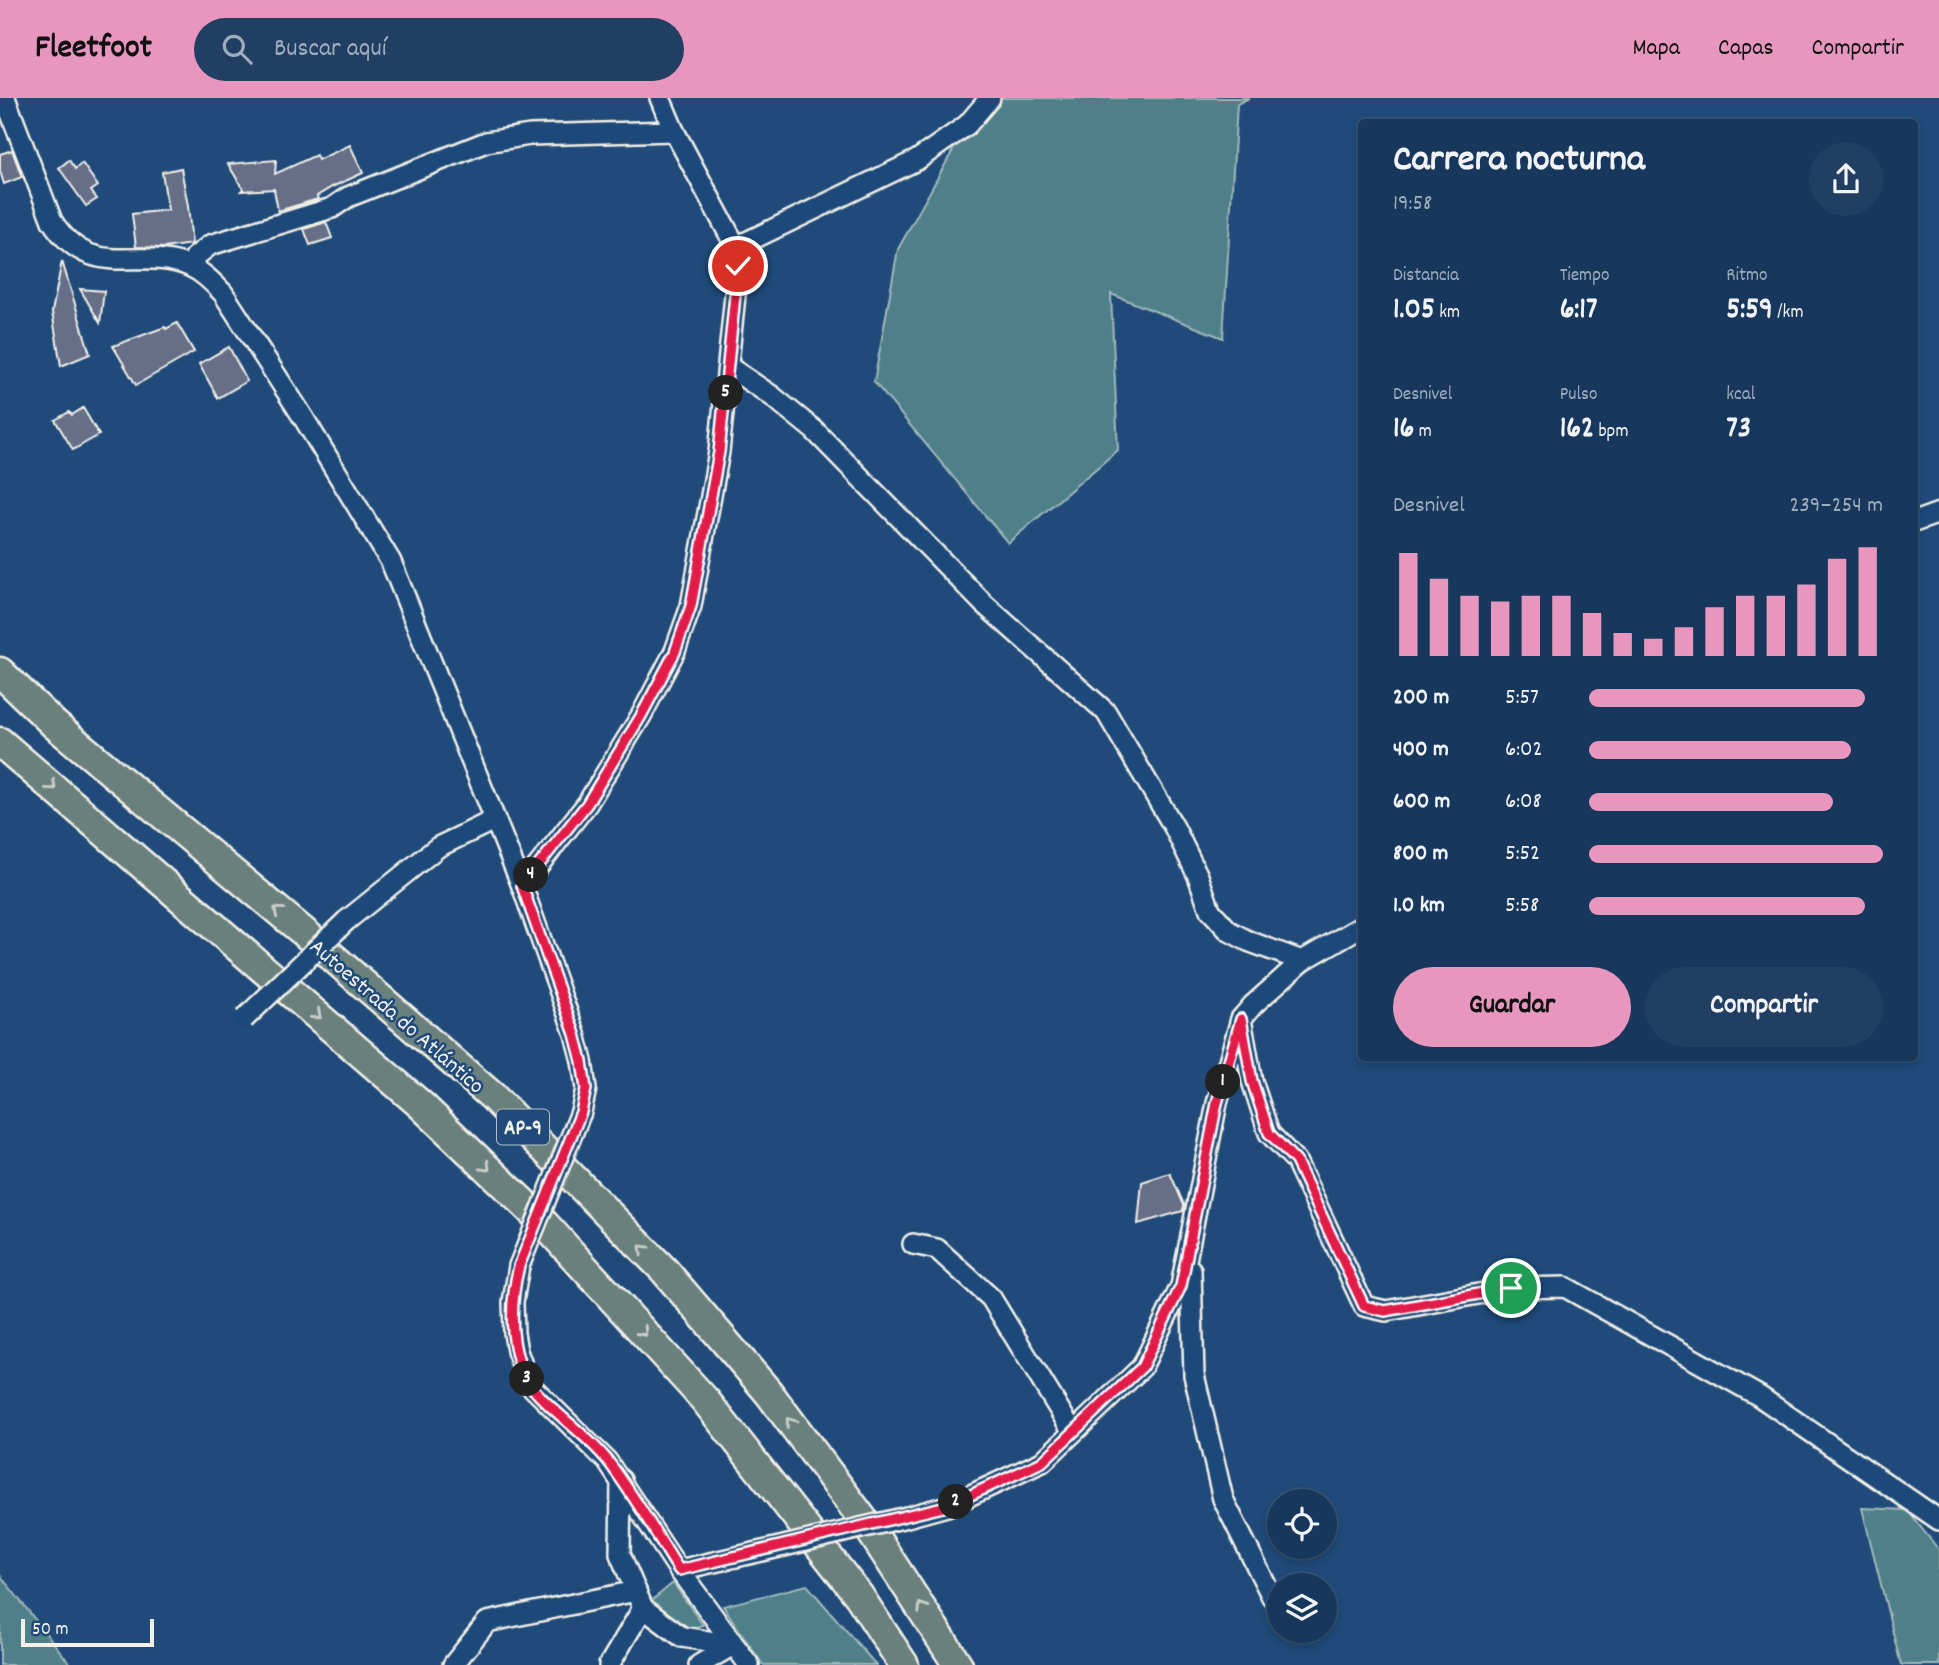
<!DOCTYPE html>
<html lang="es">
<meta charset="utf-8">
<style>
body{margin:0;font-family:Dekko,sans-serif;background:#203f62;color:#f1f3f6;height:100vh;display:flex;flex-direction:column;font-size:26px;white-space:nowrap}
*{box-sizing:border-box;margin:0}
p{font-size:23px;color:#9eacbb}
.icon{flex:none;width:38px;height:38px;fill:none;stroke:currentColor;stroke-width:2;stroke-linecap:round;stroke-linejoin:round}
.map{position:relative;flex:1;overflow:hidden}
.drawer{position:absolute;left:1358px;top:21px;width:560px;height:942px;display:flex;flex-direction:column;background:#17385c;border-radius:7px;box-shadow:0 4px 10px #0003,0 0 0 2px #365272}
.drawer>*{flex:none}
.buttons{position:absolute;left:1267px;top:1391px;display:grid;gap:14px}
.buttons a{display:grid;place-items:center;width:70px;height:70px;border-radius:50%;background:#17385c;box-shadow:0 4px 10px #0003,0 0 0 2px #365272;font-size:35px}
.scale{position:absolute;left:21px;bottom:18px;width:133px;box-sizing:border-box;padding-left:7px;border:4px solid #f4f1e8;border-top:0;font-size:19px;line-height:24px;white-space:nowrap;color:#f4f1e8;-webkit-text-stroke:5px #1f4a7a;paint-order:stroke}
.pin{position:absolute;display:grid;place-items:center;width:60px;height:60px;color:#fff;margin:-30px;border:4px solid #fff;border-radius:50%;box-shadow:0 2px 7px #0007}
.km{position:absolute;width:35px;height:35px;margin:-18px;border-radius:50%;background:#222;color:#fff;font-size:19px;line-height:35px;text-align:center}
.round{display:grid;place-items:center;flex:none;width:74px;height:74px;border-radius:37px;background:#203f62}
.head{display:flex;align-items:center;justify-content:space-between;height:119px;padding:0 35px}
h1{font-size:38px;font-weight:800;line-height:52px}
.figures{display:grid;grid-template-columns:repeat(3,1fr);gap:10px;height:119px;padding:7px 35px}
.figures div{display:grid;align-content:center}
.figures b{font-size:30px;font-weight:800}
.figures small{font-size:19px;font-weight:400}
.figures p{font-size:19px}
.chart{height:196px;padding:14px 35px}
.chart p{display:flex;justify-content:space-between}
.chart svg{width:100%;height:126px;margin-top:7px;stroke:#e797bd;stroke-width:6}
.cta{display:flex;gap:14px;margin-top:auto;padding:14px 35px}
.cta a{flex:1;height:80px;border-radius:42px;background:#e797bd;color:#111;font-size:28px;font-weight:800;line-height:80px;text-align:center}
.cta a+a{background:#203f62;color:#f1f3f6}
ul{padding:0 35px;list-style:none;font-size:23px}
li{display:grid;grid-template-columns:112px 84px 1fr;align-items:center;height:52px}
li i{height:18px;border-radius:9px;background:#e797bd}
header{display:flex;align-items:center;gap:42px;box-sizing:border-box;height:98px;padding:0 35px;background:#e797bd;color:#111}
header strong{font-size:33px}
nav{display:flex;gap:38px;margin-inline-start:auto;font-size:24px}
.search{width:490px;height:63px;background:#203f62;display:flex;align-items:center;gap:18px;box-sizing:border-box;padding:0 24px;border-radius:38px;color:#9eacbb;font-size:26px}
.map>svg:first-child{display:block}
</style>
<header>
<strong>Fleetfoot</strong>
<div class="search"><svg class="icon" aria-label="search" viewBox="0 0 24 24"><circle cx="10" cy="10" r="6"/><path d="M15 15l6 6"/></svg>Buscar aquí</div>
<nav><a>Mapa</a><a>Capas</a><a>Compartir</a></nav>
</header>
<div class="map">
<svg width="1939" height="1567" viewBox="0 0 1939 1567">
<rect width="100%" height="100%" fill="#1f4a7a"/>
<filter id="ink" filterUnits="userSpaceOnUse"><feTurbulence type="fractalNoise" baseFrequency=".0143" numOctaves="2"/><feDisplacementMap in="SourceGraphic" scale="14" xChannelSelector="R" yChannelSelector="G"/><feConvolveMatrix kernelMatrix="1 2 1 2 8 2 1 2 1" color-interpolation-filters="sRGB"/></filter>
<g filter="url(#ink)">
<g fill="#4f808a" stroke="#a2b8b9" stroke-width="2">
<polygon points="990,0 1249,0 1237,6 1223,240 1111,196 1118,352 1008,445 874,284 898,151 967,27"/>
<polygon points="1862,1410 1907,1412 1939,1452 1939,1567 1901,1567"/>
<polygon points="0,1477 71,1567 0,1567"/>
<polygon points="673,1485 703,1527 685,1532 650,1504"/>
<polygon points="807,1487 876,1567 763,1567 723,1508"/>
</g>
<g fill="#666e88" stroke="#f4f1e8" stroke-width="2">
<polygon points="350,47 363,75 332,89 317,98 318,101 278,113 274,91 241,93 243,91 228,66 276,62 275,76 316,57 318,62"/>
<polygon points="12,52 22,79 4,86 0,73 0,56"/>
<polygon points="69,62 75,71 82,65 98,88 91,93 97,101 86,108 59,70"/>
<polygon points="181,70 188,108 192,146 164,150 136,149 132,116 168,112 162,74"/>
<polygon points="326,124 332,140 310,147 304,131"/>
<polygon points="62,163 90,256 61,268 52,214"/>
<polygon points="80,191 104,193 100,225"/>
<polygon points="177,225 194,254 136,287 113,248 165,229 166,231"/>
<polygon points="229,249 247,283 218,300 199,266"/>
<polygon points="83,310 99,337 73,352 55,322 69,314 72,317"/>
<polygon points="1170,1075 1184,1107 1183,1113 1138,1126 1142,1084"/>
</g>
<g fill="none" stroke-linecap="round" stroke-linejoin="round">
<defs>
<g id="minor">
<path d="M5 0 52 123C92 185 135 147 189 168 203 174 213 185 223 195L303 319 391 464 522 788 575 936 582 963 586 991 581 1014"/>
<polyline points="736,149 917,62 967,27 990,0"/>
<polyline points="190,168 195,159 210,147 332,110 348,99 486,44 530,37 674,33"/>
<polyline points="729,269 772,298 814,332 984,506 1106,614 1174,729 1198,778 1210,812 1229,833 1248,843 1302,863"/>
<polyline points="1914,424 1939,415"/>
<polyline points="522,788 587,706 641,618 675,553 691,508 719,354 738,168 736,149 674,33 660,0"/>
<polyline points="346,823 438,749 494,722"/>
<polyline points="1241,921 1252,983 1269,1035 1296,1063 1364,1208 1386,1213 1511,1190 1565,1189 1759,1298 1939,1422"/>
<polyline points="913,1146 937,1151 991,1200 1073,1334"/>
<polyline points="519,1168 513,1204 514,1235 517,1253 529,1286 607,1363 679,1472 749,1567"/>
<polyline points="1191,1172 1194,1277 1223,1401 1272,1499"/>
<polyline points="621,1382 620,1456 643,1510 682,1539 733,1547"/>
<polyline points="907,1419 947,1408 1042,1364 1142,1269 1181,1188 1217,1005 1241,921 1253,907 1302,863 1362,828"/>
<polyline points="679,1472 784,1448"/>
<polyline points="453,1567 487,1524 636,1493"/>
<polyline points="609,1567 643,1510"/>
<polyline points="699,1567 733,1547"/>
</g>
<g id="highway">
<polyline points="0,574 55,627 306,836 492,998 664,1172 769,1295 865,1424 958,1567"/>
<polyline points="0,644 421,1007 539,1120 705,1302 859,1498 904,1567"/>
</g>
</defs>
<use href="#minor" stroke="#f4f1e8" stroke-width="24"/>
<use href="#highway" stroke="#f4f1e8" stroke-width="33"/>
<use href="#minor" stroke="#1f4a7a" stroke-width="19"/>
<use href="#highway" stroke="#6a807d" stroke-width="28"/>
<defs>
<g id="minor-bridge">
<polyline points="244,921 346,823"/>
<polyline points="519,1168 581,1014"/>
<polyline points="784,1448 907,1419"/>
</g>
</defs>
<use href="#minor-bridge" stroke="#f4f1e8" stroke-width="24" stroke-linecap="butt"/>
<use href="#minor-bridge" stroke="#1f4a7a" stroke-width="19"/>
</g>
<defs><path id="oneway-chevron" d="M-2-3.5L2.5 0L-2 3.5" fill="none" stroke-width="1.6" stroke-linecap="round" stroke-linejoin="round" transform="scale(1.75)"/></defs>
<g stroke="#cbcfc8">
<use href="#oneway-chevron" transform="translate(52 688) rotate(41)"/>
<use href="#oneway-chevron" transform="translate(278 813) rotate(-140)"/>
<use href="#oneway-chevron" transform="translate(317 917) rotate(41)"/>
<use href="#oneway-chevron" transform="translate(486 1069) rotate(44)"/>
<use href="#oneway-chevron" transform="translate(643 1151) rotate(-135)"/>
<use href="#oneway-chevron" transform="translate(643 1234) rotate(48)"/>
<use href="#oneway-chevron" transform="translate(790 1324) rotate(-127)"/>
<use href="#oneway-chevron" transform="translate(922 1509) rotate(-123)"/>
</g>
</g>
<g fill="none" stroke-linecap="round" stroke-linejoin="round" filter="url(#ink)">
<defs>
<path id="route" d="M738 168 719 354 691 508 675 554 641 618 587 706 522 788 575 936 582 963 586 991 581 1014 519 1168C509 1208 507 1264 538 1296 560 1320 588 1338 608 1363 634 1397 656 1436 679 1472L947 1408 1042 1364 1142 1269 1181 1188 1217 1005 1241 921 1252 983 1269 1035 1296 1063 1364 1208 1385 1213 1511 1190"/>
</defs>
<use href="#route" stroke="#fff" stroke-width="14"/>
<use href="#route" stroke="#e11d48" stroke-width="9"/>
</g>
<g text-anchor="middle" stroke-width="5" stroke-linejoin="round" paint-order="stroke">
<rect fill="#1f4a7a" stroke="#b4bfc7" stroke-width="2" x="497" y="1011.5" width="52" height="35" rx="5"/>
<g font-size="21" font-weight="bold" fill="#f4f1e8">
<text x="523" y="1036">AP-9</text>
</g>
<g font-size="23" fill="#f4f1e8" stroke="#1f4a7a">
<text transform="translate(398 917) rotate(41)" y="8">Autoestrada do Atlántico</text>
</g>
</g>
</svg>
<div class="buttons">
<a><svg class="icon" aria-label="locate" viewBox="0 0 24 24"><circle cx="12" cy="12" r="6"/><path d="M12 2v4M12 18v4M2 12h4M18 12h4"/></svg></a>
<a><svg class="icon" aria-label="layers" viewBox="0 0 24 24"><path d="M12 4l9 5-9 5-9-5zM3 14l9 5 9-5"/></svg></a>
</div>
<div class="scale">50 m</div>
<div class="pin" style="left:1511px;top:1190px;background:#1e9e55"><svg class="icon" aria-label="arrive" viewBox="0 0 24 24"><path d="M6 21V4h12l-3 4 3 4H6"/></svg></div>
<div class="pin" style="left:738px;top:168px;background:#d93025"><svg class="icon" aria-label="check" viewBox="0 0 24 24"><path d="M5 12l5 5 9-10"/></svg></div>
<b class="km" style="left:1223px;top:984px">1</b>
<b class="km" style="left:956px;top:1404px">2</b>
<b class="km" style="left:527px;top:1281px">3</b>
<b class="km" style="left:531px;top:777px">4</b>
<b class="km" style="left:726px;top:295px">5</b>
<section class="drawer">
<div class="head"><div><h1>Carrera nocturna</h1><p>19:58</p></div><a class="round"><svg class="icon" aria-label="share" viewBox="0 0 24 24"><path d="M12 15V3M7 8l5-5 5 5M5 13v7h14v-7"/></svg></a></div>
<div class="figures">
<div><p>Distancia</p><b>1.05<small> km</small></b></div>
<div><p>Tiempo</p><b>6:17</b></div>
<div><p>Ritmo</p><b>5:59<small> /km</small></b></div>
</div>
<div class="figures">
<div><p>Desnivel</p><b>16<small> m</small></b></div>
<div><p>Pulso</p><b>162<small> bpm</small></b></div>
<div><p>kcal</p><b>73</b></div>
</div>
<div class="chart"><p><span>Desnivel</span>239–254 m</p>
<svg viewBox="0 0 160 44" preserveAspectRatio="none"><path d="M5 44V8M15 44V17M25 44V23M35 44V25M45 44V23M55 44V23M65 44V29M75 44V36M85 44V38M95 44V34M105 44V27M115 44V23M125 44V23M135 44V19M145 44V10M155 44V6"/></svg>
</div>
<ul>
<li><b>200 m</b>5:57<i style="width:94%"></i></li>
<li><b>400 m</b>6:02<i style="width:89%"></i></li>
<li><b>600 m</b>6:08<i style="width:83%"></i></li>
<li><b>800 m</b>5:52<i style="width:100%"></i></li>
<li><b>1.0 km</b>5:58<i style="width:94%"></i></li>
</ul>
<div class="cta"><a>Guardar</a><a>Compartir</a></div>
</section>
</div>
